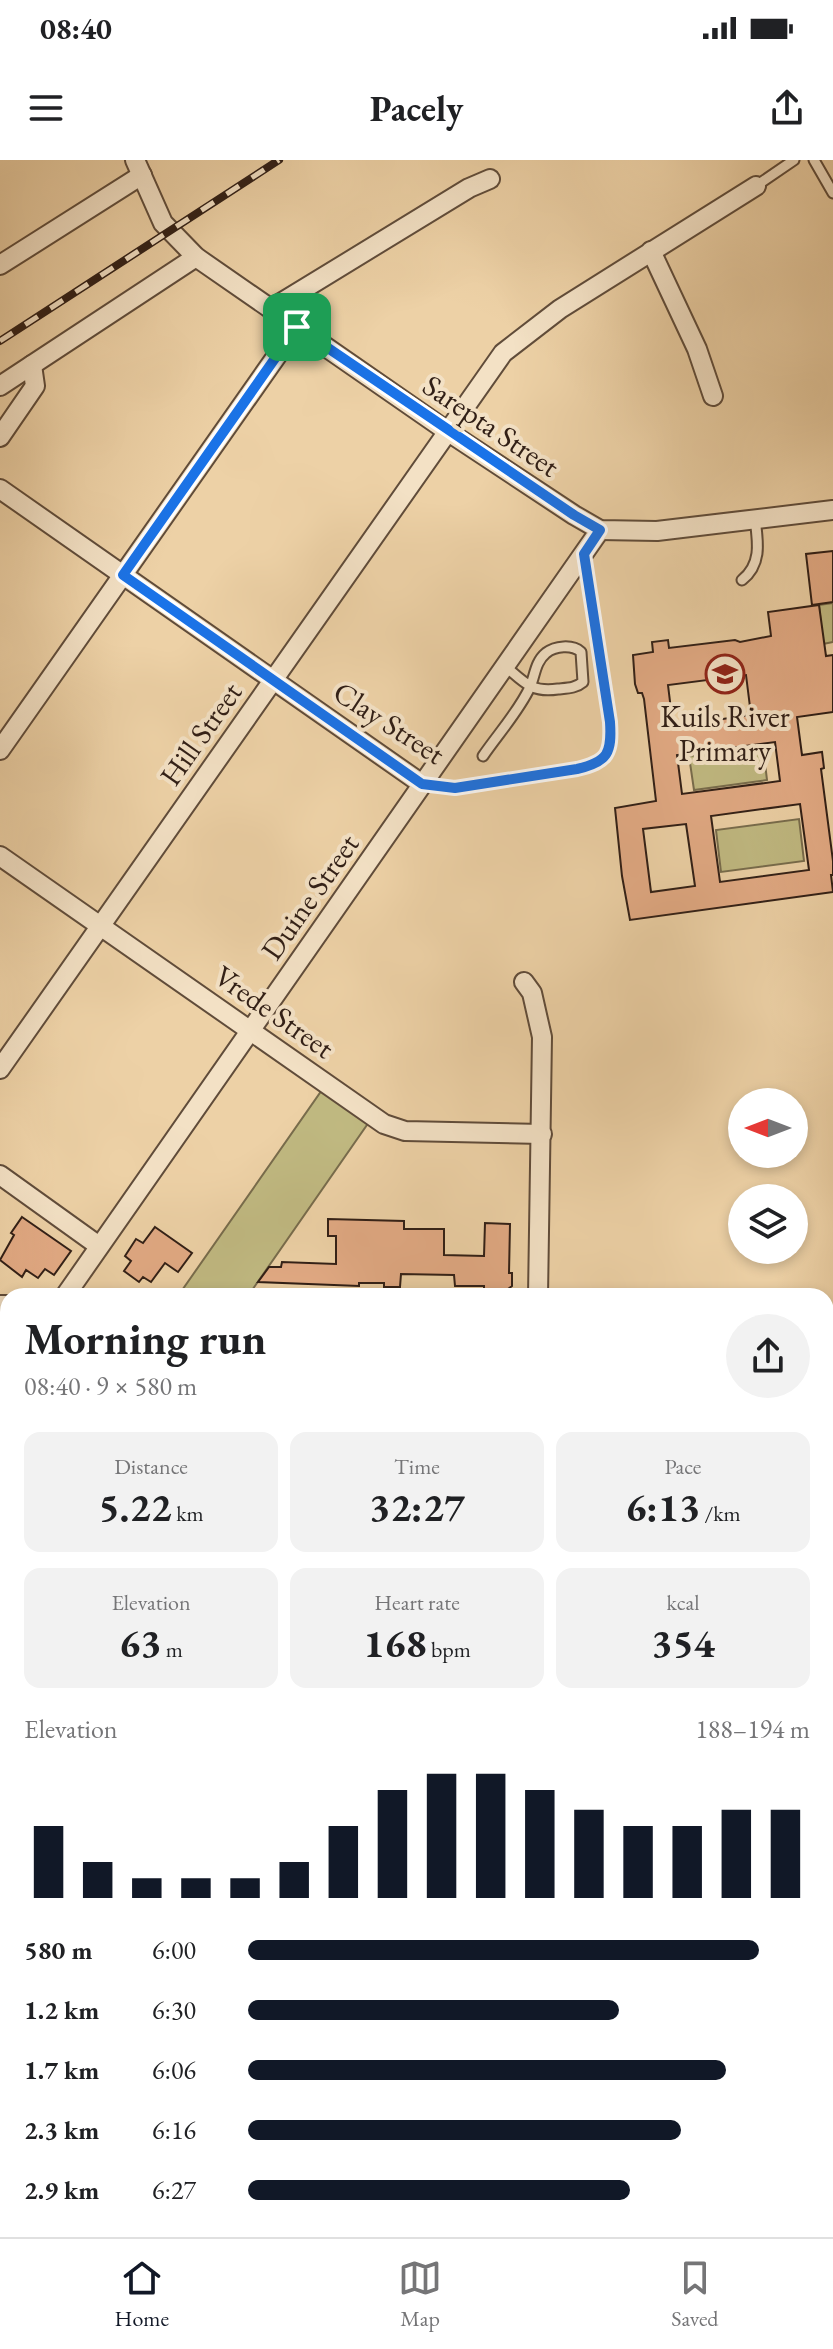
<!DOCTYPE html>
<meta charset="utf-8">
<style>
body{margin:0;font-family:"EB Garamond",serif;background:#f2f2f2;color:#202124;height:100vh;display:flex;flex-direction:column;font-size:30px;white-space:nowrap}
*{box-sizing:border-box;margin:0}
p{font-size:26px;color:#757577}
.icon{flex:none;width:44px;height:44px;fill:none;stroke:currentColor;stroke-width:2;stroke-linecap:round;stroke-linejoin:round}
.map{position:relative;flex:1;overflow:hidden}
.panel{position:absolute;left:0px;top:1128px;width:834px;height:950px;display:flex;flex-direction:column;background:#fff;border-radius:24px 24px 0 0;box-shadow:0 4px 12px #0003}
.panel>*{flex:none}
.needle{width:52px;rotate:270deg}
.controls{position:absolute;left:728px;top:928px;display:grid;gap:16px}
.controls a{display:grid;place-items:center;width:80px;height:80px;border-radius:50%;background:#fff;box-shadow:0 4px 12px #0003;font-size:40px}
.pin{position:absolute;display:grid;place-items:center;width:68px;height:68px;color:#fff;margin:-34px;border-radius:16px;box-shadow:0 4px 12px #0006}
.round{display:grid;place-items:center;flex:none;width:84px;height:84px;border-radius:42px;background:#f2f2f2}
.headline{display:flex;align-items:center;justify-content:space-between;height:136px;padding:0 24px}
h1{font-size:44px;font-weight:700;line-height:60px}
.metrics{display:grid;grid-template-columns:repeat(3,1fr);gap:12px;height:136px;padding:8px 24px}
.metrics div{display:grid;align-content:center;border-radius:16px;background:#f2f2f2;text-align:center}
.metrics b{font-size:40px;font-weight:700}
.metrics small{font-size:22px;font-weight:400}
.metrics p{font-size:22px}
.chart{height:224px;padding:16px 24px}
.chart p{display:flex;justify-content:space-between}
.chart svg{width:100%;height:144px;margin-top:8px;stroke:#111827;stroke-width:6}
ul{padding:0 24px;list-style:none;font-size:26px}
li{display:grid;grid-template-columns:128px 96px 1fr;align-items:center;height:60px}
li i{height:20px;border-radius:10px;background:#111827}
.status{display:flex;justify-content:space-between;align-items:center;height:56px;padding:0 40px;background:#fff;direction:ltr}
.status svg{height:22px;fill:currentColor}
header{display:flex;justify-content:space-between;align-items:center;height:104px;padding:0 24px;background:#fff;font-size:36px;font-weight:700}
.dock{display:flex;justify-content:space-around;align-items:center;height:112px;border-top:2px solid #e0e0e0;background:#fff;font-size:22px;color:#757577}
.dock a{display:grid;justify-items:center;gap:4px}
.dock .active{color:#111827}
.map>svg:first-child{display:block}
</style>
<div class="status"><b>08:40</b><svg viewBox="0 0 49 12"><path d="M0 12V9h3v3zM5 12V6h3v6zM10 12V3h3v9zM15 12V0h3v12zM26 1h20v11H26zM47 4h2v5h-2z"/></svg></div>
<header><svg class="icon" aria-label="menu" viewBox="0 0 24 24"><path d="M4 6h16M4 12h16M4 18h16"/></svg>Pacely<svg class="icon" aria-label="share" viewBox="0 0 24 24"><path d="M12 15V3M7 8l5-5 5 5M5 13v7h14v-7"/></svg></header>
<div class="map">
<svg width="833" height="2077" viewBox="0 0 833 2077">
<rect width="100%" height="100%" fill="#edd1a6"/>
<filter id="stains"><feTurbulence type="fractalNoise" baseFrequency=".0025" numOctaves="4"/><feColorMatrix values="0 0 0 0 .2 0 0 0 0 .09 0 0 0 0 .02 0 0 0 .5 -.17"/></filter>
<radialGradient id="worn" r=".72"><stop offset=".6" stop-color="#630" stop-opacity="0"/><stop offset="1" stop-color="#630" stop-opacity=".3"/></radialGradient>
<g fill="#c0b981" stroke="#786c4c" stroke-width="2">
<polygon points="833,443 833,482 823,484 819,445"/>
<polygon points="763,587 767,620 694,630 689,596"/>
<polygon points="799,659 804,701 721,712 716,670"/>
<polygon points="322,930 369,962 248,1136 178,1136"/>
<polygon points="833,1941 833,2026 826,2026 826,1942"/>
<polygon points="116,2070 393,2070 255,2077 109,2077"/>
</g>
<g fill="#e2aa84" stroke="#311f16" stroke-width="2" fill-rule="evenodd">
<polygon points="833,391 833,442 812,445 806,394"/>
<path d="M819 445 826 496 833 495V552L797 557 802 595 822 592 824 608 821 609 833 701V715H831L833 732 630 760 622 716 615 648 656 641 644 539 642 533H638L635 524 633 495 653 492 652 482 668 480 669 488 735 480 740 482 771 476 768 452ZM746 515 751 555 673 566 668 525ZM775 582 780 621 682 634 677 595ZM800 644 809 710 720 722 711 656ZM686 664 695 726 651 732 643 669Z"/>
<polygon points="22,1057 71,1091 54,1115 45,1109 38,1118 26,1110 22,1117 0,1100 14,1075 11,1073"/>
<polygon points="328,1059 404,1061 404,1069 444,1069 444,1095 484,1096 485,1063 510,1064 509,1113 512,1113 512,1126 508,1129 484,1129 484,1126 455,1126 454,1115 401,1114 400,1127 384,1127 384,1123 359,1123 359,1126 258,1122 269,1107 281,1107 282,1102 336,1104 336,1076 328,1076"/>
<polygon points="155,1067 192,1093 178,1112 165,1103 151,1122 143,1117 139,1122 124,1111 131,1101 125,1096 136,1079 143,1083"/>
</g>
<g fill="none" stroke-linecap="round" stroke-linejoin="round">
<defs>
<g id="lane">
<polyline points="814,0 833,33"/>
<polyline points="756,26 794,0"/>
<path d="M742 420C762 404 758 382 755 359"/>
<path d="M483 596C498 574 519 551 530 527 535 516 535 502 546 493 555 486 572 484 581 492L583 522C576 528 568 528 558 529 531 533 524 522 505 506"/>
<path d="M422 624 455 628 577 609C608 602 612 593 610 562L584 396"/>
<polyline points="826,1716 833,1729"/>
</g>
<g id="street">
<polyline points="135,0 163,63 196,97 447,271 574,355 600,370 657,371 833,350"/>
<polyline points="651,91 697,189 713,236"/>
<polyline points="0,105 142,15"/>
<polyline points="271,149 469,28 490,19"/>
<polyline points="0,226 196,97"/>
<polyline points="0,277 35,226 32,205"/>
<polyline points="0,329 422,624"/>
<polyline points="0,590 297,167"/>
<polyline points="0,696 384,964 405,971 542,974"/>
<polyline points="524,822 532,833 542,877 538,1136"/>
<polyline points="0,909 503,193 560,149 756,26"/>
<polyline points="0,1015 99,1086"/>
<polyline points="65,1136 600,370"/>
<polyline points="0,1145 8,1145"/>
<polyline points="0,1558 8,1560"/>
<polyline points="0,1975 8,1985"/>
<polyline points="74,2070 79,2077"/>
</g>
<g id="highway">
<polyline points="0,1413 8,1415"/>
<polyline points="0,1458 8,1460"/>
<polyline points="826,1568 833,1569"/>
<polyline points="826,1611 833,1613"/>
</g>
</defs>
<use href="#lane" stroke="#604c3a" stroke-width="13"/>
<use href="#street" stroke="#604c3a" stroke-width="22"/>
<use href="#highway" stroke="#311f16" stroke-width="36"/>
<use href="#lane" stroke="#f3e1c5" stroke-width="9"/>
<use href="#street" stroke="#f3e1c5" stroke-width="18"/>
<use href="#highway" stroke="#e6b873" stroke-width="32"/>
<defs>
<g id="rail">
<polyline points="0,181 279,0"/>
<polyline points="826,2064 833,2064"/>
<polyline points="345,2077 499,2070"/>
<polyline points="560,2077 706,2070"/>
</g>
</defs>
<use href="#rail" stroke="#311f16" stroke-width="8"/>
<use href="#rail" stroke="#f3e1c5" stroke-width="5" stroke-dasharray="15" stroke-linecap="butt"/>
</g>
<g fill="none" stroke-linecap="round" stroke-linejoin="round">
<defs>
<path id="route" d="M297 167 574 355 600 370 584 394 610 562C612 593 608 602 577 609L455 628 422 624 123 415Z"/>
</defs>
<use href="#route" stroke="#fff" stroke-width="16"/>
<use href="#route" stroke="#1a73e8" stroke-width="10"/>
</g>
<defs>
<symbol id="school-ring" viewBox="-11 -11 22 22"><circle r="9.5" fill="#f3e1c5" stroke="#8f2418" stroke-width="1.5"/><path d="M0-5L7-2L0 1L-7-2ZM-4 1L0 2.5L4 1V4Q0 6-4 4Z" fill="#8f2418"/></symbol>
</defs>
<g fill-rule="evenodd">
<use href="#school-ring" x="703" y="492" width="44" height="44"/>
</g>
<g text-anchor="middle" stroke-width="8" stroke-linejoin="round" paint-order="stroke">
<g font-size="30" fill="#311f16" stroke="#f3e1c5">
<text transform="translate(491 266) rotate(34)" y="10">Sarepta Street</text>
<text transform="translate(389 563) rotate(33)" y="10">Clay Street</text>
<text transform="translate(201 574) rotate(-55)" y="10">Hill Street</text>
<text transform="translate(310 737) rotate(-55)" y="10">Duine Street</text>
<text transform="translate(274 852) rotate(35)" y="10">Vrede Street</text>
</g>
<g font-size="30" fill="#311f16" stroke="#f3e1c5">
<text x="725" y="567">Kuils River<tspan x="725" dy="34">Primary</tspan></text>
</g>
</g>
<rect width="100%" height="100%" filter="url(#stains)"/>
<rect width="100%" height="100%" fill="url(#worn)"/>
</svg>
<div class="controls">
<a><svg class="needle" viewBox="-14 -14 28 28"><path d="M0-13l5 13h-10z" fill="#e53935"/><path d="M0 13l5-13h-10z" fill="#757577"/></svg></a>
<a><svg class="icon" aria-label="layers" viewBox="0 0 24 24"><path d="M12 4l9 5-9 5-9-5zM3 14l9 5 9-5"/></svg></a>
</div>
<div class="pin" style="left:297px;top:167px;background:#1e9e55"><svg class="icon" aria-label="arrive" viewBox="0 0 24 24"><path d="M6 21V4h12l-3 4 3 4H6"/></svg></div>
<section class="panel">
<div class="headline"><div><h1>Morning run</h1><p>08:40 · 9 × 580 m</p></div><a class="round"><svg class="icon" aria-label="share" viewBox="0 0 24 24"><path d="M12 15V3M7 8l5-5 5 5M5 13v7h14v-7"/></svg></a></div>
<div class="metrics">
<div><p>Distance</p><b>5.22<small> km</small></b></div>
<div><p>Time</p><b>32:27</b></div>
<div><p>Pace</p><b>6:13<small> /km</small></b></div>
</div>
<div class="metrics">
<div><p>Elevation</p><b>63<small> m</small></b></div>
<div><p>Heart rate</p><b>168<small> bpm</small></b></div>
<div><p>kcal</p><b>354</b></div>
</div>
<div class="chart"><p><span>Elevation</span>188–194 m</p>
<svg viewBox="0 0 160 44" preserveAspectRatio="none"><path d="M5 44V22M15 44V33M25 44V38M35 44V38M45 44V38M55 44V33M65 44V22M75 44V11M85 44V6M95 44V6M105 44V11M115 44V17M125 44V22M135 44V22M145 44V17M155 44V17"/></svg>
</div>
<ul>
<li><b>580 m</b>6:00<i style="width:91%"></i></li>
<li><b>1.2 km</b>6:30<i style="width:66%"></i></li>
<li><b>1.7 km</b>6:06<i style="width:85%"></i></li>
<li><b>2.3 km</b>6:16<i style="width:77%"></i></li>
<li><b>2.9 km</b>6:27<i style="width:68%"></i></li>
</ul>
</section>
</div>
<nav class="dock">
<a class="active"><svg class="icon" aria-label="home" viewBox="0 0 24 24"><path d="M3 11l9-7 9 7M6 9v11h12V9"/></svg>Home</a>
<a><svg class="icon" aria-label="map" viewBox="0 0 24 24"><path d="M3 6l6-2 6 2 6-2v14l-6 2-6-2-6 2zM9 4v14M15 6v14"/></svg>Map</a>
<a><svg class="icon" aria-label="saved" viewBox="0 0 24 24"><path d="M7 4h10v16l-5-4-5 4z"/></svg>Saved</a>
</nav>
